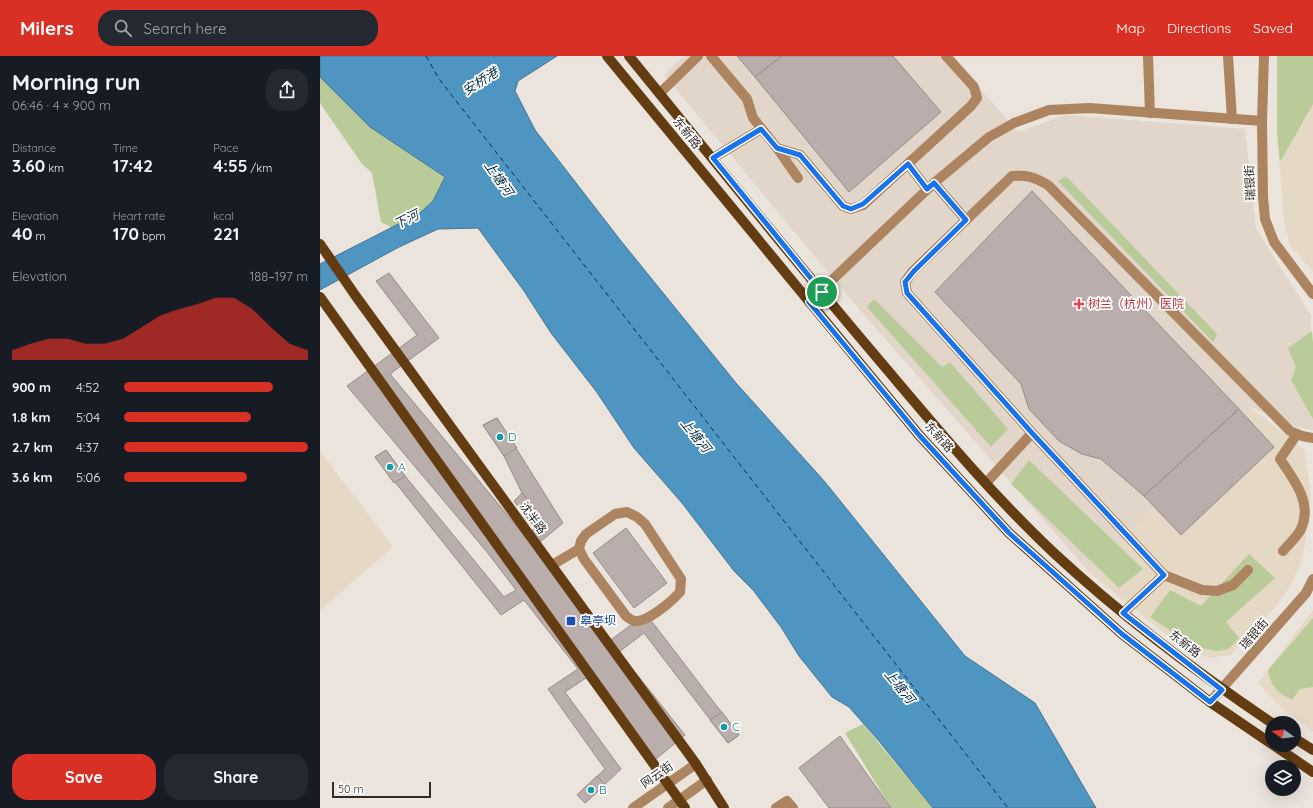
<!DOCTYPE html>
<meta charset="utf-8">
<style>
body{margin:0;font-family:Quicksand,"Noto Sans SC",sans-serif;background:#242831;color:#f1f3f6;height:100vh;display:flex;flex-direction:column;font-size:15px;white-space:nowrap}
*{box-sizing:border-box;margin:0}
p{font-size:13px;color:#9ea1a6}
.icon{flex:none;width:22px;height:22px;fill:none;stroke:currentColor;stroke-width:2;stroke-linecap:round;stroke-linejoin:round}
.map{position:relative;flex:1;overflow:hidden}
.drawer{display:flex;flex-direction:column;background:#171b24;width:320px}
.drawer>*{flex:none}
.needle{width:26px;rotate:285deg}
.controls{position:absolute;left:945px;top:660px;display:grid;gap:8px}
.controls a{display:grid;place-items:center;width:36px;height:36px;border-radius:50%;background:#171b24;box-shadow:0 4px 16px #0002;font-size:20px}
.scale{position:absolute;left:12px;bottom:10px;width:99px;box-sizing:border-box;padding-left:4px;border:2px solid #2e2b28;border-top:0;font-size:11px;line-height:14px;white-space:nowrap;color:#2e2b28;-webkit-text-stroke:3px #fff;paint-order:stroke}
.pin{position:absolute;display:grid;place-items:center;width:34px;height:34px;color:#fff;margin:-17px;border:2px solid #fff;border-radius:50%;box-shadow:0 1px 4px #0007}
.round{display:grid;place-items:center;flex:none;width:42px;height:42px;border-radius:16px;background:#242831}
.summary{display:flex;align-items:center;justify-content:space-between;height:68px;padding:0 12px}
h1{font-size:22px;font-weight:800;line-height:30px}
.stats{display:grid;grid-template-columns:repeat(3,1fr);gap:6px;height:68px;padding:4px 12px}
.stats div{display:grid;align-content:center}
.stats b{font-size:17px;font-weight:800}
.stats small{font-size:11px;font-weight:400}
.stats p{font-size:11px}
.chart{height:112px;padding:8px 12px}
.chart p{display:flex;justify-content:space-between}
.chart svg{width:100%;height:72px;margin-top:4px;fill:#d93025;opacity:.7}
.primary-button{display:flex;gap:8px;margin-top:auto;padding:8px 12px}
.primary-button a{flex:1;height:46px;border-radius:16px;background:#d93025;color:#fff;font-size:16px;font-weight:800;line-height:46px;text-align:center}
.primary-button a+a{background:#242831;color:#f1f3f6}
ul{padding:0 12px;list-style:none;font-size:13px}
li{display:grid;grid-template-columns:64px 48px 1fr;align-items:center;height:30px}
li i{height:10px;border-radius:5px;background:#d93025}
header{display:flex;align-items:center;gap:24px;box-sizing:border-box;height:56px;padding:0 20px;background:#d93025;color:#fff}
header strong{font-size:19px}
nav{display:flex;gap:22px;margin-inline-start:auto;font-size:14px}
.search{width:280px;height:36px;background:#242831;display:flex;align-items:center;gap:10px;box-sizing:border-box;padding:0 14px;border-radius:16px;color:#9ea1a6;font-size:15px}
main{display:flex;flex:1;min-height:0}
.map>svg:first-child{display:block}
</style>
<header>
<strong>Milers</strong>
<div class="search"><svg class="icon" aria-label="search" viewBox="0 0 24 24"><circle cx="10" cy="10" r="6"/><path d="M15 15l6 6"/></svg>Search here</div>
<nav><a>Map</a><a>Directions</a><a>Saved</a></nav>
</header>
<main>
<section class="drawer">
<div class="summary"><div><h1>Morning run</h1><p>06:46 · 4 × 900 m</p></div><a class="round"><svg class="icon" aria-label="share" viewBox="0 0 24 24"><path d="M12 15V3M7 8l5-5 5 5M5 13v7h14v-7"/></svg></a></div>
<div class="stats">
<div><p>Distance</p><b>3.60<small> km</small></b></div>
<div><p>Time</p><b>17:42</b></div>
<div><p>Pace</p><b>4:55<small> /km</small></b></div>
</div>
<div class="stats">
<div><p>Elevation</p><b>40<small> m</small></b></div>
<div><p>Heart rate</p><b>170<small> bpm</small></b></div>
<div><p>kcal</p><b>221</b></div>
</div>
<div class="chart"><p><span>Elevation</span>188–197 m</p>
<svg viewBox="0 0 160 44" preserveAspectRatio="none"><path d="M0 44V38L10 34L20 31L30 31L40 34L50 34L60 31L70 24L80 17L90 13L100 10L110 6L120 6L130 13L140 24L150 34L160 38V44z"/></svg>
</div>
<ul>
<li><b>900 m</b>4:52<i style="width:81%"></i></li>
<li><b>1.8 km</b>5:04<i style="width:69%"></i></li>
<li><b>2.7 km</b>4:37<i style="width:100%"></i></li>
<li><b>3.6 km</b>5:06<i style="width:67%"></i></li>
</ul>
<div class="primary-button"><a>Save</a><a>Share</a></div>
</section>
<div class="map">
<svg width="993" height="752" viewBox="0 0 993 752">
<rect width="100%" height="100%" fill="#eae4dc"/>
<g fill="#e5d9c5">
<polygon points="957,0 993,0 993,216 970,190 964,164 957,76"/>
<polygon points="928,350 984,393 991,437 985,488 980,510 966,537 940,569 910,599 890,602 869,597 771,518"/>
<polygon points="0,395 73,491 0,554"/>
<polygon points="993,554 993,676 961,651 938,627"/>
</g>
<polygon fill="#e1d6c9" points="364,0 631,0 698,76 746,59 925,73 936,173 991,259 993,374 977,371 928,350 771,518 526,238 344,19"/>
<g fill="#bacb9a">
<polygon points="957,0 993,0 993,48 960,106 957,76"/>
<polygon points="0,21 50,71 125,121 113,145 100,157 73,172 61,166 52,117 42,108 0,47"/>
<polygon points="746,120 897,278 893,286 738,125"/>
<polygon points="554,243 622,311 630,306 688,373 671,391 547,251"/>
<polygon points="992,275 993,287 993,363 971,324 976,311 968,292"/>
<polygon points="709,404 823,513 799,532 691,428"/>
<path d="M929 498 955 522 906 566 919 582C916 585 912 591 908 593 884 602 849 573 830 561L850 534 881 550Z"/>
<path d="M993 562V631L980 633 972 644C957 636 951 631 948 614Z"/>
<polygon points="543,668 613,752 571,752 525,677"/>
</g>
<polygon fill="#4f95c1" stroke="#457593" points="0,0 237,0 198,25 195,35 215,74 301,185 416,327 505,426 645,600 715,647 776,752 613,752 559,685 529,651 512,641 479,600 461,571 433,534 414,515 362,447 314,392 276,335 231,277 204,235 158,172 118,173 79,191 0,234 0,208 100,157 113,145 125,121 50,71 0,21"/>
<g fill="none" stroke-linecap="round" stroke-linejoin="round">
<polyline stroke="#0d2d3f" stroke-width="1" stroke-dasharray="5 4" stroke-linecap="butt" points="106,0 119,23 688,752"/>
</g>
<g fill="#b9aeab" stroke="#968c89">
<polygon points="417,0 462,0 435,21"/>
<polygon points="462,0 573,0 621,56 529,136 435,21"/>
<polygon points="712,135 919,353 824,440 781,403 762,398 739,385 709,353 701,328 615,236"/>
<polygon points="69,217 119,282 70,318 205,480 224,465 202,437 184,400 163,369 177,362 243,467 214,491 289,585 326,558 419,679 408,687 324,577 299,596 365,679 331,707 266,622 245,636 301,713 265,747 257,739 285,713 228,633 258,613 204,544 181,559 55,401 66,394 85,420 184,541 196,534 167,496 27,330 97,279 56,225"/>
<polygon points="919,353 954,391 861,479 824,440"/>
<polygon points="177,362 197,392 184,400 163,369"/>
<polygon points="66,394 85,420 74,427 55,401"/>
<polygon points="202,437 224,465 215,472 194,445"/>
<polygon points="306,472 347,527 314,552 273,497"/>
<polygon points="402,656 419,679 408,687 390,664"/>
<polygon points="520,680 571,752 509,752 479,712"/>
<polygon points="277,720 285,729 265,747 257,739"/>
</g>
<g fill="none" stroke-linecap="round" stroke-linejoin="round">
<g stroke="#ac8460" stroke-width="10">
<polyline points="391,0 427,43 433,62 457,92 480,99 523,150 531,153 543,149 651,50 657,42 654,31 626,0"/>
<polyline points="828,0 830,57"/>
<polyline points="908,0 912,63"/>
<polyline points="944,0 942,65 943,141 945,163 954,186 993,238"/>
<polyline points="340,37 378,0"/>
<polyline points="457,92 478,122"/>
<polyline points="393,102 441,73"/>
<polyline points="588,108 607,133"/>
<polyline points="614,127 646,164"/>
<polyline points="489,246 614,127 669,81 694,67 729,54 770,52 942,65"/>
<polyline points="666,427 712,377"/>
<path d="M307 456 317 461 325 468 361 523 360 536C352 545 327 567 314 565 312 564 308 562 306 560L264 503 259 493 261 485 266 478 295 458Z"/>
<path d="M963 495C969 488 977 481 981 473 993 447 974 424 960 403L977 378"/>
<polyline points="232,509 259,493"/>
<path d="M928 514 913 529 897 535 882 534 844 519 712 377 587 237 585 226 593 215 692 120C708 119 714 121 728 129L970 375 982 380 993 382"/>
<polyline points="803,557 844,519"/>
<polyline points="890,646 986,537 993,523"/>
<polyline points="313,752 376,708"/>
<polyline points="348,752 387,724"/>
<polyline points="456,752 467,745 473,752"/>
</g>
<g stroke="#643c11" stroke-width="10">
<polyline points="287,0 599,379 689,477 802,578 890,646 993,716"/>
<path d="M309 0C392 102 474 204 559 304 615 370 671 438 735 498 802 560 876 616 952 667"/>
<polyline points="0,188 35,239 376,708 404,752"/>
<polyline points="0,241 365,752"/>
<polyline points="974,682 993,694"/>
</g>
</g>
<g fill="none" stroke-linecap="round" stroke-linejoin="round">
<defs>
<polygon id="route" points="441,73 457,92 480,99 523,150 531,153 543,148 588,108 607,133 614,127 646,164 594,215 585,226 587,237 712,377 844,519 803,557 902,634 890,646 802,578 689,477 599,379 489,246 502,236 393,102"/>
</defs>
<use href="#route" stroke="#fff" stroke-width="8"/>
<use href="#route" stroke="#1a73e8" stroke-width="5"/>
</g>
<path fill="#e0444e" stroke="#fff" stroke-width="1.5" d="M757 242h4v4h4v4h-4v4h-4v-4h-4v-4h4z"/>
<g fill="#0f9aa8" stroke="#fff" stroke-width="1.5">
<circle cx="180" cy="381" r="4"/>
<circle cx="70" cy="411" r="4"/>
<circle cx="404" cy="671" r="4"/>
<circle cx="271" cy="734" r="4"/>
</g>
<rect fill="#1a4fb4" stroke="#fff" stroke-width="1.5" x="246" y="560" width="10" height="10" rx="2"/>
<g text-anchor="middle" stroke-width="3.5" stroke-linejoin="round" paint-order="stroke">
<g font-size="12" fill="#2e2b28" stroke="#fff">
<text transform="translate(367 77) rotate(51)" y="4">东新路</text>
<text transform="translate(930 127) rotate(-92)" y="4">瑞银街</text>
<text transform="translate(619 381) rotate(48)" y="4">东新路</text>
<text transform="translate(213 462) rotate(54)" y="4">沈半路</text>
<text transform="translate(934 578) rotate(-49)" y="4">瑞银街</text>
<text transform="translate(865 588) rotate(38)" y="4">东新路</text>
<text transform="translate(337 719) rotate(-35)" y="4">网云街</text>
</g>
<g font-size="12" fill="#be3a42" stroke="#fff" text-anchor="start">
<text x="768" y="252">树兰（杭州）医院</text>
</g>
<g font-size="12" fill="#0d838f" stroke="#fff" text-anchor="start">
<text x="188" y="385">D</text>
<text x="78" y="415">A</text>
<text x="412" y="675">C</text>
<text x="279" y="738">B</text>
</g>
<g font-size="12" fill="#164399" stroke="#fff" text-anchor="start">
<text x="260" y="569">皋亭坝</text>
</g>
<g font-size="13" font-style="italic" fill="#0d2d3f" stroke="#fff">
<text transform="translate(160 25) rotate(-33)" y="5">安桥港</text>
<text transform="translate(179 122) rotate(55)" y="5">上塘河</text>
<text transform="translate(86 163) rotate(-27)" y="5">下河</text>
<text transform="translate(376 379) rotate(51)" y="5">上塘河</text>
<text transform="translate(580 630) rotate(51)" y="5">上塘河</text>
</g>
</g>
</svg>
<div class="controls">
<a><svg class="needle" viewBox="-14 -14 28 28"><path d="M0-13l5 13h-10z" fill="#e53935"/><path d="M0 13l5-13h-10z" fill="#9ea1a6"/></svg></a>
<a><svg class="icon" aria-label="layers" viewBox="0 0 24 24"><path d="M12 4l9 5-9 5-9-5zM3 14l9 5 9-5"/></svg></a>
</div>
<div class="scale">50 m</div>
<div class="pin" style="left:502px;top:236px;background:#1e9e55"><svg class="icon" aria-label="arrive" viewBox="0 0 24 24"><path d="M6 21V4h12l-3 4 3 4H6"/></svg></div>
</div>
</main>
